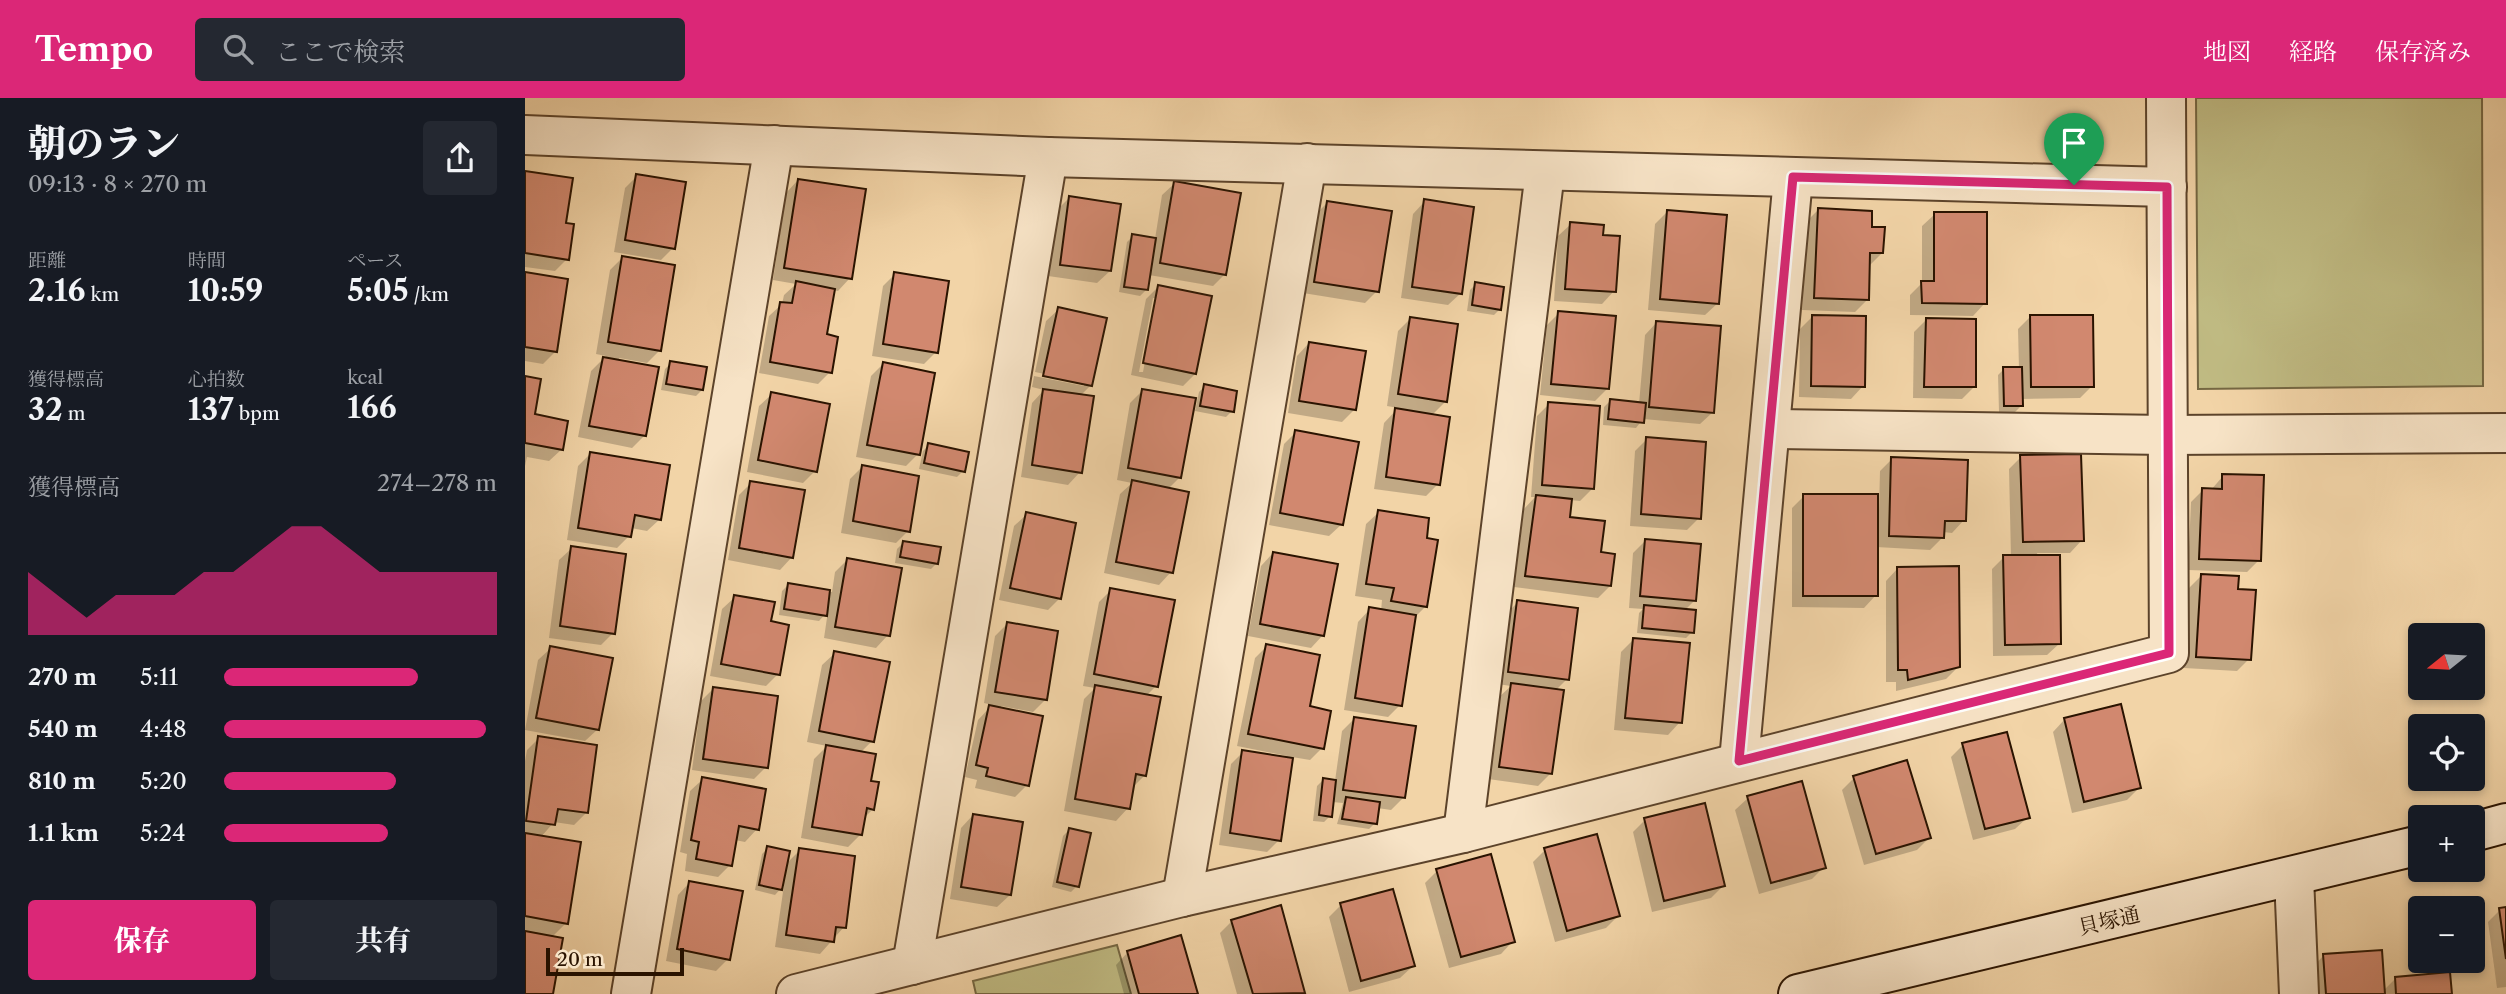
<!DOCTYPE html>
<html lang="ja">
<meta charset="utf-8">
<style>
body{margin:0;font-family:"Libre Caslon Text","Noto Serif JP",serif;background:#242831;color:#f1f3f6;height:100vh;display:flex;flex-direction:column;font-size:26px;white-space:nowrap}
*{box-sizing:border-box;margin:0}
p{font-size:23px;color:#9ea1a6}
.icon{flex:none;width:38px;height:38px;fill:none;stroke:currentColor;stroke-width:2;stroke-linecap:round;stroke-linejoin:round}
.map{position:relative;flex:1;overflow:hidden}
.details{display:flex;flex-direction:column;background:#171b24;width:525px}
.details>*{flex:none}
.needle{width:46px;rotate:252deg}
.controls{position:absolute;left:1883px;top:525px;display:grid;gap:14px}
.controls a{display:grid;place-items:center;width:77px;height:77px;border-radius:7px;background:#171b24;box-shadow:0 4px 10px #0003;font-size:35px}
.scale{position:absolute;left:21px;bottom:18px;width:138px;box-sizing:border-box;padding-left:7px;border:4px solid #2a1300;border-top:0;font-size:19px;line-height:24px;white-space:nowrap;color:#2a1300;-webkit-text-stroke:5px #f7e3c6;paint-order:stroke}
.pin{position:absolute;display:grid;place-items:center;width:60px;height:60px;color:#fff;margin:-72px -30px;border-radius:50% 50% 50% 0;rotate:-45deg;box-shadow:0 0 7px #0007}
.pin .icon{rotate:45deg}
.round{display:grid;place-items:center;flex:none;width:74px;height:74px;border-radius:7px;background:#242831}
.head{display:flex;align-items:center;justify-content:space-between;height:119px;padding:0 28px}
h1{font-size:38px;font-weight:800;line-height:52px}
.stats{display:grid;grid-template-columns:repeat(3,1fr);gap:10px;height:119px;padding:7px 28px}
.stats div{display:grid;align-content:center}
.stats b{font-size:30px;font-weight:800}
.stats small{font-size:19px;font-weight:400}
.stats p{font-size:19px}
.chart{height:196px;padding:14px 28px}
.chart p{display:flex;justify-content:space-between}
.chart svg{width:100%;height:126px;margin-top:7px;fill:#db2777;opacity:.7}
.primary-button{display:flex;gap:14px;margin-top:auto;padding:14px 28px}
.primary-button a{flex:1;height:80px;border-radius:7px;background:#db2777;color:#fff;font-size:28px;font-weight:800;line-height:80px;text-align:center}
.primary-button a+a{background:#242831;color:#f1f3f6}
ul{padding:0 28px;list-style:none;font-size:23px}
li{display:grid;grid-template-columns:112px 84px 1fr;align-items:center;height:52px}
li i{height:18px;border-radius:9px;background:#db2777}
header{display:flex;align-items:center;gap:42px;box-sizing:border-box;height:98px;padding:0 35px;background:#db2777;color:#fff}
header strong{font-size:33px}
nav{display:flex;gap:38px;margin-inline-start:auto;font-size:24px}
.search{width:490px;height:63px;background:#242831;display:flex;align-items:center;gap:18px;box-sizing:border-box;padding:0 24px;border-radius:7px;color:#9ea1a6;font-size:26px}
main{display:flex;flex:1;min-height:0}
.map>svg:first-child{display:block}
</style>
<header>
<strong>Tempo</strong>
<div class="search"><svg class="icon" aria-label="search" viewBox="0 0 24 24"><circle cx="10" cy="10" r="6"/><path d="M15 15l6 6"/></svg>ここで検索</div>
<nav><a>地図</a><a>経路</a><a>保存済み</a></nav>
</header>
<main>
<section class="details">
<div class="head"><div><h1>朝のラン</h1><p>09:13 · 8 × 270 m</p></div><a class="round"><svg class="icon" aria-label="share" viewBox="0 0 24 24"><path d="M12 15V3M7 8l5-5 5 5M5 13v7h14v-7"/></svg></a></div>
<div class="stats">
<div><p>距離</p><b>2.16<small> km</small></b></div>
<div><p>時間</p><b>10:59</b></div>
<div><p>ペース</p><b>5:05<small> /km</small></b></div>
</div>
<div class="stats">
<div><p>獲得標高</p><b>32<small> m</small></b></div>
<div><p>心拍数</p><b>137<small> bpm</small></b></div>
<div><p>kcal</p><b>166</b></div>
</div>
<div class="chart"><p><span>獲得標高</span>274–278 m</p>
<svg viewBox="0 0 160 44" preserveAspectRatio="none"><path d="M0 44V22L10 30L20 38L30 30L40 30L50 30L60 22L70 22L80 14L90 6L100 6L110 14L120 22L130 22L140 22L150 22L160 22V44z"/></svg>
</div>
<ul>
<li><b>270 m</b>5:11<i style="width:71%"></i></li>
<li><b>540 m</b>4:48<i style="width:96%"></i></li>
<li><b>810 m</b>5:20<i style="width:63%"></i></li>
<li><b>1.1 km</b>5:24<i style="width:60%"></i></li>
</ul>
<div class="primary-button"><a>保存</a><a>共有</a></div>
</section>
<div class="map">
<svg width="1981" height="896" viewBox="0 0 1981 896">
<rect width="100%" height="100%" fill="#f2d4a7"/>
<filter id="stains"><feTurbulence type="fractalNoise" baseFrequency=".00286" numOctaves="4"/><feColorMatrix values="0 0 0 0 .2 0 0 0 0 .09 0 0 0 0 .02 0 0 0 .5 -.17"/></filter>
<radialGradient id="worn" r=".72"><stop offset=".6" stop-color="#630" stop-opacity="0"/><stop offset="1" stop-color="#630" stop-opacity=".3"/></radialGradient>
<g fill="#c0bb83" stroke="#756742" stroke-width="2">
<polygon points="1671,0 1957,0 1958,288 1673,291"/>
<polygon points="592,847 606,896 451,896 448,883"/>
</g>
<g fill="#0003" fill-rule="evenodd">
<polygon points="0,74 39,127 42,161 30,173 0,169"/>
<polygon points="112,78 148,150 136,162 89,154 100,90"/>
<polygon points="273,82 325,180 313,193 308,192 300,237 305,274 293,286 234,275 244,218 257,206 259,197 271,186 248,182 261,95"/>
<polygon points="650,85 700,176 688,188 624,177 621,192 615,198 594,194 602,144 608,138 630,141 637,97"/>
<polygon points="544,100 585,173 572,185 523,178 532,112"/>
<polygon points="900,103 936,195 923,207 876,200 888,116"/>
<polygon points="802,105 852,193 840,205 778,195 790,117"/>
<polygon points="1293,112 1345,131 1357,155 1345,167 1342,202 1330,214 1277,212 1281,124"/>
<polygon points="1143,113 1193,205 1180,217 1123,212 1130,126"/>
<polygon points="1410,116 1460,205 1448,218 1385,217 1385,197 1397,185 1397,128"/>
<polygon points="1046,126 1076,139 1089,193 1077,206 1029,203 1033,138"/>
<polygon points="97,160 134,253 122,265 94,260 120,337 107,350 53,339 66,273 81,258 71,256 85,172"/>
<polygon points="0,176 30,254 18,266 0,263"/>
<polygon points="370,176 411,254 399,266 347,258 358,188"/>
<polygon points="951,186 975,211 969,217 942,213 945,192"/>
<path d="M633 189 670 276 658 288 606 277 621 201ZM628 200H632L618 274H614Z"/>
<polygon points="534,211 566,287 555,298 555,374 543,387 496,379 507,305 519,292 507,289 509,278 559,288 559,284 510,274 521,223"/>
<polygon points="1034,215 1082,291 1070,303 1015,297 1022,227"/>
<polygon points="1288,218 1338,288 1326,301 1274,299 1275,231"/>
<polygon points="1505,219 1567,288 1555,300 1496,301 1496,308 1490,314 1474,314 1473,277 1479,271 1494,271 1493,231"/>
<polygon points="885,221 920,304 906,318 913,386 901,398 849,391 859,325 873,310 862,308 873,233"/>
<polygon points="1401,222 1449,289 1437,301 1388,300 1389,234"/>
<polygon points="1132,224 1188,314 1175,326 1118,321 1111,330 1078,327 1079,309 1085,303 1114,306 1120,237"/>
<polygon points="784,245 829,312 817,324 763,315 772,258"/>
<polygon points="146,265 177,292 171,298 136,292 140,271"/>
<polygon points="358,266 393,356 381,368 331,359 346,278"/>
<polygon points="0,280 8,318 37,351 24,363 2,359 0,368"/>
<polygon points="680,288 707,313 701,319 670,313 674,294"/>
<polygon points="618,292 655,379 643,391 646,474 634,487 579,475 595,396 607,385 592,382 605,305"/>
<polygon points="247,296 290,373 278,385 222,374 234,308"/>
<polygon points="1024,306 1067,391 1055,403 1045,402 1043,420 1074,455 1085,488 1073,500 989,489 999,411 1010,399 1006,399 1012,318"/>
<polygon points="771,334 817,426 804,438 744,427 759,346"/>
<polygon points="1122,341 1174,420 1162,432 1105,428 1110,353"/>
<polygon points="404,347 438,373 432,379 394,371 398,353"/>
<polygon points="65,356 135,421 122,433 106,430 104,438 92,450 42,442 53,368"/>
<polygon points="1496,359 1557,442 1545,455 1512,455 1535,545 1522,557 1468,558 1467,471 1479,459 1486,459 1484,371"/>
<polygon points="1367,361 1439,422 1427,435 1418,434 1418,439 1405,452 1351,449 1351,497 1339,510 1267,509 1267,410 1279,398 1354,411 1355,373"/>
<polygon points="337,369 383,433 371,445 316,435 325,381"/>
<polygon points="1698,378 1734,462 1722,474 1663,472 1666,404 1678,392 1686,392"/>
<polygon points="226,385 267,459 255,472 203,462 214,397"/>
<polygon points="854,414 901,508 889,520 875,607 863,619 819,612 833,524 845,511 856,513 857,502 830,498 841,426"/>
<polygon points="502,416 535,500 523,512 474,502 489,428"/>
<polygon points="1120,443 1170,502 1159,513 1167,534 1161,540 1112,535 1114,515 1118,511 1104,510 1108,455"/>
<polygon points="378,445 412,465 406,471 370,465 372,451"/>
<polygon points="47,450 88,535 76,547 24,540 34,462"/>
<polygon points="748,455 798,537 786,550 723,538 736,468"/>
<polygon points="322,462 363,537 351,550 299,540 303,513 294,523 254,517 257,493 263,487 307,494 310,474"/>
<polygon points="1373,470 1433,569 1421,581 1371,593 1371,584 1361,584 1361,483"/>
<polygon points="1677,477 1712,492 1724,561 1712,573 1659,570 1664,490"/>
<polygon points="586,492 631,588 621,598 620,677 607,690 603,710 591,723 539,713 559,601 570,590 558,588 574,504"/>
<polygon points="210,499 253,576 241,588 185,578 197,511"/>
<polygon points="993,504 1042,581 1030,593 1025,676 1013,688 963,681 974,599 986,588 972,586 981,516"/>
<polygon points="482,526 520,602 508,614 476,608 502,687 490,699 450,690 452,682 440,679 453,622 467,607 459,605 470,538"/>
<polygon points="1109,541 1155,624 1143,637 1089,632 1096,554"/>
<polygon points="742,548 783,610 797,650 785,662 767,659 754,742 742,754 694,747 706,666 718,654 761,661 762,658 712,648 730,560"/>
<polygon points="26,550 73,631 60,643 0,632 13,562"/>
<polygon points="310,555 347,643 335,655 344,685 348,711 338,721 336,736 323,749 276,740 289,661 302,648 282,644 297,567"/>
<polygon points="189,590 241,669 229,681 167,672 176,603"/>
<polygon points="829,621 879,699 866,712 852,710 850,725 844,731 812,726 818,705 807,704 805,718 799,724 788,723 792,688 798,682 810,683 817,633"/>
<polygon points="1540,621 1614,690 1602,702 1547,715 1528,634"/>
<polygon points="14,640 61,715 49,727 29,724 16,739 41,825 26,840 26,896 0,896 0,663 2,652"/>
<polygon points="1438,647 1503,719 1490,731 1448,742 1426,659"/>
<polygon points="1329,680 1404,740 1392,752 1339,767 1317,692"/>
<polygon points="178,681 232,731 220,744 210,742 205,767 193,779 160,773 162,756 155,754 165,693"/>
<polygon points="1223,700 1299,769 1287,781 1234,796 1210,712"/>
<polygon points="448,717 485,797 472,809 425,801 436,730"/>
<polygon points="1120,722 1198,788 1186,800 1127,814 1108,734"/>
<polygon points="544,732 552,788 546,794 527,789 538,738"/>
<polygon points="243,750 261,766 275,752 319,829 295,856 250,849 259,787 250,797 230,792 237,756"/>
<polygon points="1020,752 1093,818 1081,830 1030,844 1008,764"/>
<polygon points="912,773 988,843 976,856 924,870 900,785"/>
<polygon points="165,784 203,861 191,873 141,863 153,797"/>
<polygon points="816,807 888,868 875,880 824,894 804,819"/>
<polygon points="1981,811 1981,889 1972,890 1963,824 1975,812"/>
<polygon points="707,823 778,894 777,896 712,896 695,835"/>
<polygon points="603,854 671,896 599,896 591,867"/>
<polygon points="1799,857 1858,893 1871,880 1925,896 1788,896 1787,870"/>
<polygon points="1901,863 1920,863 1902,869"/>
</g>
<g fill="#d1886f" stroke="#2a1300" stroke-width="2">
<polygon points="0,73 48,80 41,125 49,126 44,162 0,155"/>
<polygon points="111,76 161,84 150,151 100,142"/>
<polygon points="273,81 341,91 327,181 259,170"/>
<polygon points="649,83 716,95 701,177 635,165"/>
<polygon points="544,98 596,106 586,173 535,167"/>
<polygon points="899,101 949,109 937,196 887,189"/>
<polygon points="802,103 867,113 854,194 789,184"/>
<polygon points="1293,110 1347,113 1347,129 1360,129 1358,155 1345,155 1344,202 1289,200"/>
<polygon points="1142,112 1202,117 1194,206 1135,201"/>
<polygon points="1409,114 1462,114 1462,206 1397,205 1396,183 1409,183"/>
<polygon points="1045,124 1079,127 1078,137 1095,138 1091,194 1040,191"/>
<polygon points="607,136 631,140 623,192 599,189"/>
<polygon points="97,158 150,167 136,253 83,244"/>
<polygon points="0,174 43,181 32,254 0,249"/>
<polygon points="369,174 424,183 413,255 358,246"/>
<polygon points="271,183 310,191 302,236 313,239 307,275 245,264 255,204 267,205"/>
<polygon points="950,184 979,189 976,212 947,207"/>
<polygon points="633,187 687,198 671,276 618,265"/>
<polygon points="533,209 582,220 567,288 518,278"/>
<polygon points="1033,213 1091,218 1084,291 1026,286"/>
<polygon points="1287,217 1341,218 1340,289 1286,288"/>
<polygon points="1505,217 1568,217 1569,289 1506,289"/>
<polygon points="885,219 933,226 922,304 873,296"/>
<polygon points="1401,220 1451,221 1451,289 1399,289"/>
<polygon points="1131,223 1196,228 1189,315 1124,309"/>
<polygon points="784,244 841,253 831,312 774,303"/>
<polygon points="78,259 134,269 121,338 64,328"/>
<polygon points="145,263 182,269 178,292 141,286"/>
<polygon points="358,264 410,275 395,357 342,347"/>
<polygon points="1478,269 1497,269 1498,308 1479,308"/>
<polygon points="0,278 16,281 10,316 43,323 38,352 0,345"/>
<polygon points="679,286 712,293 709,314 675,308"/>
<polygon points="518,291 569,298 557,375 507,367"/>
<polygon points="617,291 671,300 656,380 603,370"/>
<polygon points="246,294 305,306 292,374 233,362"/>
<polygon points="1085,301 1121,305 1119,325 1083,321"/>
<polygon points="1023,304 1075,308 1069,391 1017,387"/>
<polygon points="870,310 925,319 915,387 861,379"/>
<polygon points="770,332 834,344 818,427 755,415"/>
<polygon points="1121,339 1181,344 1176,421 1116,416"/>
<polygon points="403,345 444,354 440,374 399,365"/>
<polygon points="65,354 145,367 136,422 110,417 106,439 53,430"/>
<polygon points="1556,356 1559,443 1498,444 1495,357"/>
<polygon points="1366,359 1443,362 1441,423 1420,423 1419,440 1364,438"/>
<polygon points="337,367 394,378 385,434 328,423"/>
<polygon points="1697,376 1739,377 1736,463 1674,461 1677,390 1697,391"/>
<polygon points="607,382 664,394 648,475 591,464"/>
<polygon points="225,383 280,392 268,460 214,450"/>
<rect x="1278" y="396" width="75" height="102"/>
<polygon points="1011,397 1047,401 1045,419 1080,423 1076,454 1090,456 1086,488 1000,478"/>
<polygon points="853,412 904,420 902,440 913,442 902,509 866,503 869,490 841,486"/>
<polygon points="501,414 551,425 536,501 485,490"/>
<polygon points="1120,441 1176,446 1171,503 1115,498"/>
<polygon points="378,443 416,449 413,466 375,459"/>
<polygon points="46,448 101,456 90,536 35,528"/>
<polygon points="748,454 813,466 799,538 735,526"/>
<polygon points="1478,457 1535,457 1536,546 1480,547"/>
<polygon points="322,460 377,470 365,538 310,529"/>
<polygon points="1434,468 1435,569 1383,582 1382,572 1373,572 1372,469"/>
<polygon points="1676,476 1714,478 1713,491 1731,492 1726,562 1671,559"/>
<polygon points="263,485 305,492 302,518 259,511"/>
<polygon points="585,490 650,502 633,589 569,576"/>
<polygon points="209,497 250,504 246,523 264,527 255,577 196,566"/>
<polygon points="992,502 1053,510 1044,582 983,574"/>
<polygon points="1119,507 1171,512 1169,535 1117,530"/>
<polygon points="844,509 891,517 877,608 830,600"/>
<polygon points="482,524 533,533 522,602 470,594"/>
<polygon points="1108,540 1165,545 1157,625 1100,620"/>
<polygon points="741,546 795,557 785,608 806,613 799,651 723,636"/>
<polygon points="25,548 88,560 74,632 11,620"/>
<polygon points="309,553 365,564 349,644 294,633"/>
<polygon points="986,585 1039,592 1027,676 974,669"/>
<polygon points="570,587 636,599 621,678 611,676 605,711 550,701"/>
<polygon points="188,589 253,598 243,670 178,661"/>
<polygon points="1596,606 1616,690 1559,704 1539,620"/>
<polygon points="464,607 518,618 504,688 461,678 463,670 451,667"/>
<polygon points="829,619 891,628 880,700 818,692"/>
<polygon points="1482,634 1505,720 1460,731 1437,645"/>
<polygon points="13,638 72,647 63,715 33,711 30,727 1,723"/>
<polygon points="301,647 351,656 346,683 354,684 349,712 342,710 337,737 287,729"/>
<polygon points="717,652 768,660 756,743 705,735"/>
<polygon points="1382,662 1406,740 1351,756 1328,678"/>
<polygon points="177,679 241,691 234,732 214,728 207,768 171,761 174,744 166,742"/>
<polygon points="798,680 811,682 807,719 794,717"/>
<polygon points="1277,683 1301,770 1246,785 1222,698"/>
<polygon points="821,699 855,704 852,726 817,721"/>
<polygon points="1180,705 1200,788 1139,803 1119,720"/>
<polygon points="448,716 498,724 486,797 436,789"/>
<polygon points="544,730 566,735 554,789 532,784"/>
<polygon points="0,735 56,744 43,826 0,818"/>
<polygon points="1072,736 1095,818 1042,833 1019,750"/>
<polygon points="242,748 265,753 257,792 234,787"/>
<polygon points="274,750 330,758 321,830 311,829 309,844 261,837"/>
<polygon points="966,756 990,844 936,859 911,771"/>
<polygon points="164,783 218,793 205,862 152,851"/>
<polygon points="868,791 890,868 836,883 815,805"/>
<polygon points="756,807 780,895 728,896 706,822"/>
<polygon points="1981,809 1981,861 1974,810"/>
<polygon points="0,833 38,840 28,896 0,896"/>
<polygon points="656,837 673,896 614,896 602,853"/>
<polygon points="1857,852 1860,896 1801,896 1798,856"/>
<polygon points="1925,874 1927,896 1871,896 1870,879"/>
</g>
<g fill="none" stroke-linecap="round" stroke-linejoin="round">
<defs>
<g id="street">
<polyline points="0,37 523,59 1642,89"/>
<polyline points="1246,331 1641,337 1981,335"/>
<polyline points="1214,663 1268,80"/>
<polyline points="938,735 1020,74"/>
<polyline points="1769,779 1774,896"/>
<polyline points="657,799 782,65"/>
<polyline points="387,867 523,59"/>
<polyline points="106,896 249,47"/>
<polyline points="271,896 657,799 938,735 1644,555 1641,0"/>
</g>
<g id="secondary">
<polyline points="1948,734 1981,725"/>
<polyline points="1273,896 1895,747"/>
</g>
</defs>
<use href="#street" stroke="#5c432a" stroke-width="42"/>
<use href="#secondary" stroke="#2a1300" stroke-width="42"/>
<use href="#street" stroke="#f7e3c6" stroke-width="38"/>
<use href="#secondary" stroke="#f7e3c6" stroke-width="38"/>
</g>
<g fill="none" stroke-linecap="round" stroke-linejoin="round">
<defs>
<polygon id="route" points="1268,79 1642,89 1644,555 1214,663"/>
</defs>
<use href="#route" stroke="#fff" stroke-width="14"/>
<use href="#route" stroke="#db2777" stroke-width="9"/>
</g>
<g text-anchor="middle" stroke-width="6" stroke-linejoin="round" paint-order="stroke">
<g font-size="21" fill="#2a1300" stroke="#f7e3c6">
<text transform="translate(1584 823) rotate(-13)" y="7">貝塚通</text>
</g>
</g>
<rect width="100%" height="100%" filter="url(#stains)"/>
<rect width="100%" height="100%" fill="url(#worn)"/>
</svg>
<div class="controls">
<a><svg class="needle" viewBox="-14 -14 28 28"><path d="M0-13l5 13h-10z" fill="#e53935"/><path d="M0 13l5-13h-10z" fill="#9ea1a6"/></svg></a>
<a><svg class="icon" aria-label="locate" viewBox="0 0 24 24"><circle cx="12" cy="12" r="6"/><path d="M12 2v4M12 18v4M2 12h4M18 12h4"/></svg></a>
<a>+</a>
<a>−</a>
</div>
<div class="scale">20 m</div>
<div class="pin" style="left:1549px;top:87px;background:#1e9e55"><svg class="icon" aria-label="arrive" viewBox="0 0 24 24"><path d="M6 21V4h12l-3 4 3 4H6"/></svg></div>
</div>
</main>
